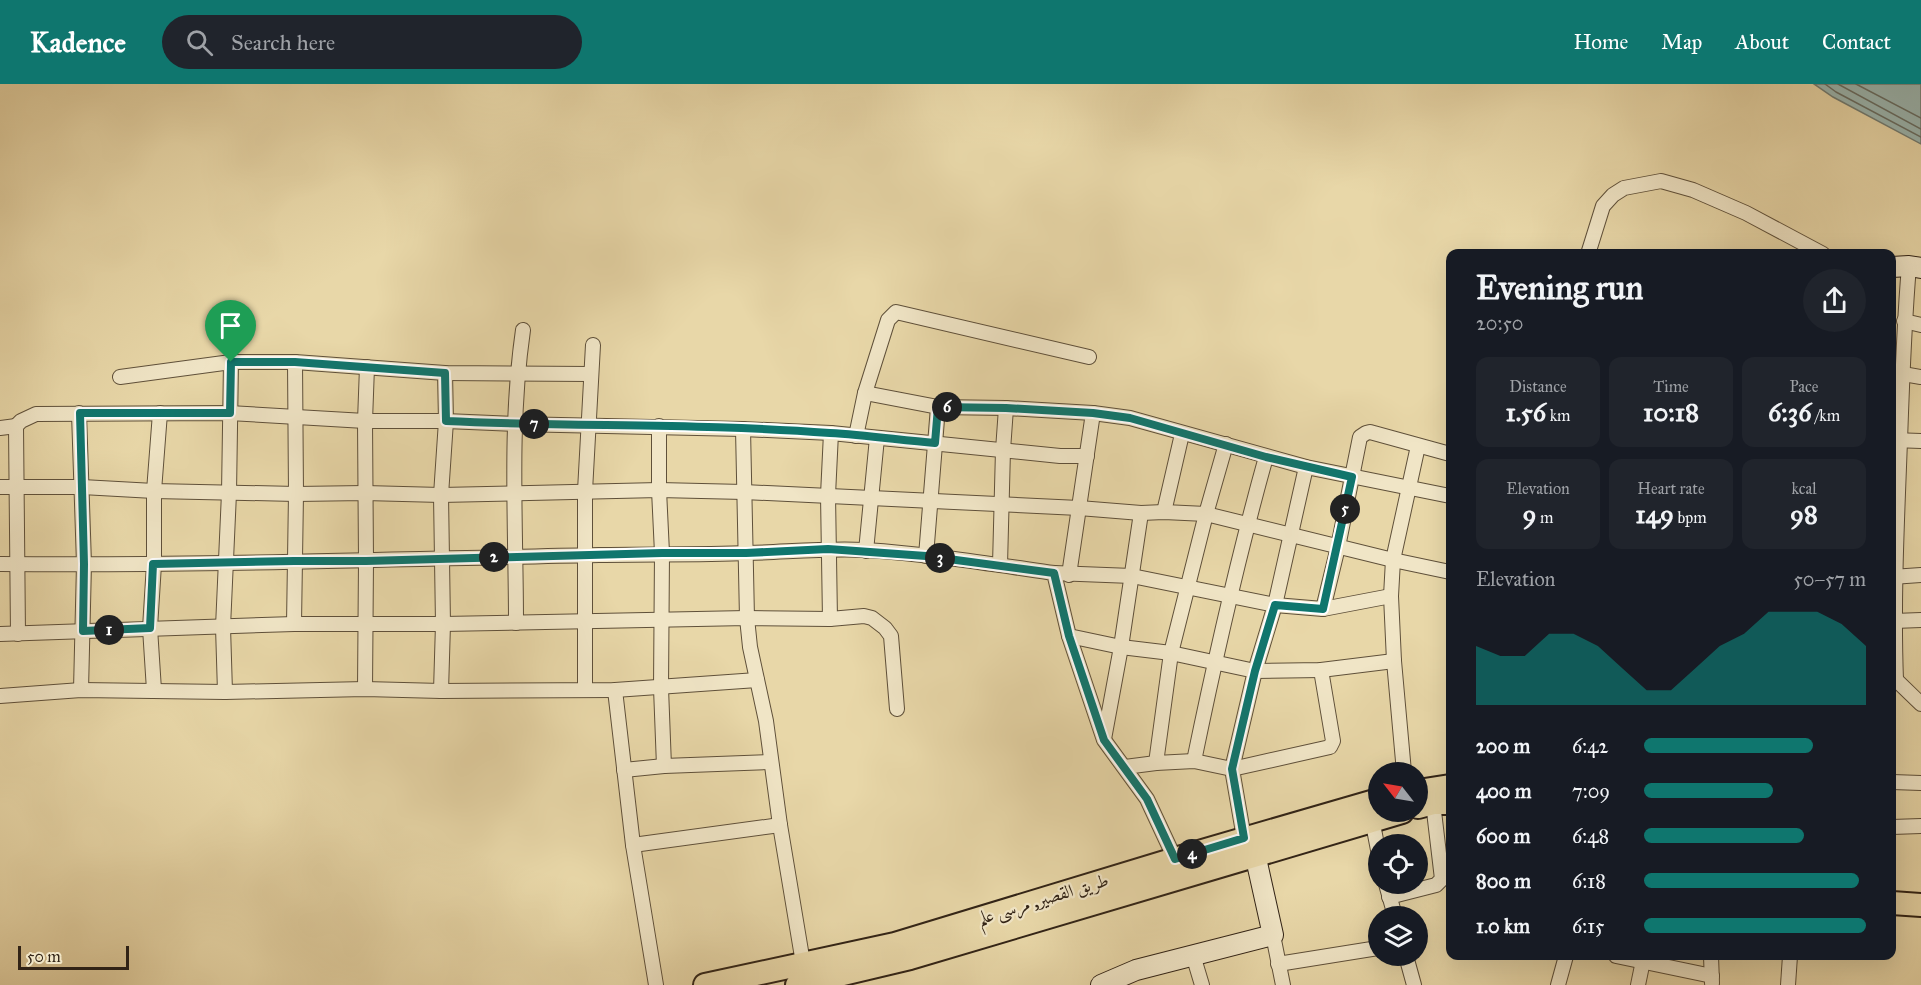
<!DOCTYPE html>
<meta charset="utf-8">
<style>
body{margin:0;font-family:"IM FELL Great Primer",Amiri,serif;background:#20242c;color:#f1f3f6;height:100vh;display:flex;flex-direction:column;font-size:22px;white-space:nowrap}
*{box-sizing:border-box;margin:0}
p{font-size:20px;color:#9ea1a6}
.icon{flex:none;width:33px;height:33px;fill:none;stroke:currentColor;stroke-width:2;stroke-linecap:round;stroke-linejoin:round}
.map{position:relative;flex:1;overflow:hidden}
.sheet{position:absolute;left:1446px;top:165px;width:450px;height:711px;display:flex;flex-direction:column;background:#171b24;border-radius:12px;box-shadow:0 6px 24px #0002}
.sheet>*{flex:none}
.needle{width:39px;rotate:301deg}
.controls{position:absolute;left:1368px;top:678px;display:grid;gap:12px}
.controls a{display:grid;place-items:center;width:60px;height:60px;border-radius:50%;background:#171b24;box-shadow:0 6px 24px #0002;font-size:30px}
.scale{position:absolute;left:18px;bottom:15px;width:111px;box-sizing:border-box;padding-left:6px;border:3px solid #312316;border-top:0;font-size:16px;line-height:21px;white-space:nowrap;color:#312316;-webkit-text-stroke:4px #f0e5c6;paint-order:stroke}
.pin{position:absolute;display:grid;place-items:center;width:51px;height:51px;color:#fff;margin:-62px -26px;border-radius:50% 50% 50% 0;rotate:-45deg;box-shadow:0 0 6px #0007}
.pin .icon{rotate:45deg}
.km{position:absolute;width:30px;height:30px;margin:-15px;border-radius:50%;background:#222;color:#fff;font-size:16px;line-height:30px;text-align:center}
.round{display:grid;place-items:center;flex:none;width:63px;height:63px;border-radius:32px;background:#20242c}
.overview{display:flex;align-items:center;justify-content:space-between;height:102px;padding:0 30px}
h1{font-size:33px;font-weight:800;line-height:45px}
.stats{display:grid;grid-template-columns:repeat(3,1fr);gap:9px;height:102px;padding:6px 30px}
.stats div{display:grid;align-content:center;border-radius:12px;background:#20242c;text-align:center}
.stats b{font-size:26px;font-weight:800}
.stats small{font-size:16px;font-weight:400}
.stats p{font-size:16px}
.chart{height:168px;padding:12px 30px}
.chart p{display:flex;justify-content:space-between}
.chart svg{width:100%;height:108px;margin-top:6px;fill:#0f766e;opacity:.7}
ul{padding:0 30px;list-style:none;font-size:20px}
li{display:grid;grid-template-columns:96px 72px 1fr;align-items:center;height:45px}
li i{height:15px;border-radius:8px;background:#0f766e}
header{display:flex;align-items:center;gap:36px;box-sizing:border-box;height:84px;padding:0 30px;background:#0f766e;color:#fff}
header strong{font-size:28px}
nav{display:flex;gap:33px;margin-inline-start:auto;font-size:21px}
.search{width:420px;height:54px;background:#20242c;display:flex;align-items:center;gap:15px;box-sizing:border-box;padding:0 21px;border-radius:33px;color:#9ea1a6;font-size:22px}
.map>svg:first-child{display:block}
</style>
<header>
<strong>Kadence</strong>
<div class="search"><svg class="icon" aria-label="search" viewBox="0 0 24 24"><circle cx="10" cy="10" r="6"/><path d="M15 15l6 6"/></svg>Search here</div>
<nav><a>Home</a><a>Map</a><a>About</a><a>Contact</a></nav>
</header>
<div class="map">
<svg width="1921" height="901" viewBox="0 0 1921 901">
<rect width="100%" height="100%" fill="#e8d7a8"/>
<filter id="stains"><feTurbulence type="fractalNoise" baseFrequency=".00333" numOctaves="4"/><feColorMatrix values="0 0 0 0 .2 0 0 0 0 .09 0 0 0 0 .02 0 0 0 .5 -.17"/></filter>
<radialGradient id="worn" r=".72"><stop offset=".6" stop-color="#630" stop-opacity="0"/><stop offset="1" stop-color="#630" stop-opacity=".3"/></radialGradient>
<polygon fill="#9ab7b2" stroke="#707c74" stroke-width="1.5" points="1814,0 1921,0 1921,60 1833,13"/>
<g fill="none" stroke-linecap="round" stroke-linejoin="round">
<g stroke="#666d64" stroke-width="1.5">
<polyline points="1825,0 1836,8 1921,53"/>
<polyline points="1838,0 1921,45"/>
<polyline points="1856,0 1921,34"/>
</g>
<defs>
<g id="street">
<polyline points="1588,170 1603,122 1613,111 1624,104 1661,97 1693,106 1746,129 1823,170"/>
<polyline points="1904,237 1921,241"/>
<polyline points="1892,288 1921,293"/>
<polyline points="120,293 231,278 295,278 445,289 591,290"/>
<polyline points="865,309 938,323 1006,324 1093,329 1130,334 1306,383 1450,412"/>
<polyline points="79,329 84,480 81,606"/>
<polyline points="659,342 659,406 662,469 661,604 664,682 771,678"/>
<polyline points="0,344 16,342"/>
<polyline points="743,345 747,534 750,563 766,637 780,741 803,879"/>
<polyline points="856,352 865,309 888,236 896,228 1089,273"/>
<polyline points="1893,356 1921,357"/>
<polyline points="1226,360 1206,430 1171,569 1156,679 1194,677 1232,685 1330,663 1333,657 1321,586"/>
<polyline points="0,403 82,403 154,407 296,410 365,409 441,411 659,406 744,408 1079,424 1141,429 1164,428 1206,430 1393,476 1450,488"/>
<polyline points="1164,428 1182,350"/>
<polyline points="866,467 877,354"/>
<polyline points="926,472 938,323"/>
<path d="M0 480C200 482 400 475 599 471 649 470 699 471 748 469 787 468 826 464 865 466 928 470 991 480 1054 489L1069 552 1104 656 1147 715 1175 775"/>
<polyline points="1000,481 1003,366 1006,324"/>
<polyline points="1054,489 1132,492 1275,521 1323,525 1338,463 1360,353 1366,349 1370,348 1450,370"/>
<polyline points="1069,491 1093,329"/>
<polyline points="1892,493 1921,491"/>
<polyline points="1323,525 1391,512"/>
<polyline points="830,535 828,411 831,349"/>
<polyline points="1894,537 1921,536"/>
<path d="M516 539C516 441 509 343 523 246"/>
<polyline points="294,540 296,410 295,278"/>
<polyline points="0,550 294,540 443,540 747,534 830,535 864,532 872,534 885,544 891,552 897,625"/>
<polyline points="18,550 16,342 21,337 36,330 229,329 365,337 446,337 515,340 743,345 831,349 1060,372 1087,372"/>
<polyline points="1069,552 1121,563 1171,569 1255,587 1321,586 1394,577"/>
<polyline points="1892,592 1921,620"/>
<path d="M1896 596C1893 516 1897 436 1900 357 1902 298 1904 240 1909 182"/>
<polyline points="365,605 366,477 365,337 367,283"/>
<polyline points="154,606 150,544 154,480 154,407 160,329"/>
<polyline points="585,606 585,407 593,261"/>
<polyline points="615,606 633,761 656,901"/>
<polyline points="441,607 443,540 441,411 446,337 445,289"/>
<polyline points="225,608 223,543 229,409 231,278"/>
<polyline points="0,612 81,606 225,608 365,605 441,607 615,606 757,596"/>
<polyline points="1104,655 1121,563 1141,429"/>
<path d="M1194 677C1215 575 1238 473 1266 373"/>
<polyline points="1125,683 1156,679"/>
<polyline points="624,686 664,682"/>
<polyline points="1404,688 1394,577 1391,512 1393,476 1418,362"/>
<polyline points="1892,698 1921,699"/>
<polyline points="1372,735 1378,766"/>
<polyline points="1892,743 1921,742"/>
<polyline points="1244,754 1232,685 1255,587 1275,521 1306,383"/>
<polyline points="633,761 780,741"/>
<polyline points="1386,800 1395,832"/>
<polyline points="1389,813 1436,801 1442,795 1433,719"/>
<polyline points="1273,851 1283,901"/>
<polyline points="1193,871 1202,901"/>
<polyline points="1406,872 1414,901"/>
<polyline points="1616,872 1712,892"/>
<polyline points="1711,872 1712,899"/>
<polyline points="1278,880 1378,864"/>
<polyline points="1558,901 1566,872"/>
<polyline points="1638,901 1644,872"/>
<polyline points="1788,901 1790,872"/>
</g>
<g id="secondary">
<polyline points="1892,183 1909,182 1921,184"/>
<polyline points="1101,901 1136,886 1273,851 1255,770"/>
</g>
<g id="primary">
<polyline points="1418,707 1450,702"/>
<polyline points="1418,723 1433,719 1450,719"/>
<polyline points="1892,819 1921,821"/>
<polyline points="705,901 895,860 1175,775 1378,716"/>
<polyline points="797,901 910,874 1402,728"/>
</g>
</defs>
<use href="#street" stroke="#5f503a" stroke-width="16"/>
<use href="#secondary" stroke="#312316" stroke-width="22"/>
<use href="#primary" stroke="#312316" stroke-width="26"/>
<use href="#street" stroke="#f0e5c6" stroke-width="14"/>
<use href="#secondary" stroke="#f0e5c6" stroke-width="20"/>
<use href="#primary" stroke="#e8d7a8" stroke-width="22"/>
</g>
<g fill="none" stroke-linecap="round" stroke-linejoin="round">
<defs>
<path id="route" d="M231 278H295L445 289 446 337C574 343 702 339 830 349 865 351 900 356 935 359L938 323 1006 324 1093 329 1130 334 1266 373 1352 393 1323 525 1275 521 1255 587 1232 685 1244 754 1175 775 1147 715 1104 656 1069 552 1054 489 926 472 828 465 746 469H662L366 477H294L153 480 150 544 83 547 84 480 80 329H230Z"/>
</defs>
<use href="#route" stroke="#fff" stroke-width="12"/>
<use href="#route" stroke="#0f766e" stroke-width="8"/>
</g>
<g text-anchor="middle" stroke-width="4.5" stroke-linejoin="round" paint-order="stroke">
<g font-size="18" fill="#312316" stroke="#f0e5c6">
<text transform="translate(1043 815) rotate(-17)" y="6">طريق القصير, مرسى علم</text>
</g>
</g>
<rect width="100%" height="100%" filter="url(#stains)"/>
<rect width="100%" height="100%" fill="url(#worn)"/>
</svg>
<div class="controls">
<a><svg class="needle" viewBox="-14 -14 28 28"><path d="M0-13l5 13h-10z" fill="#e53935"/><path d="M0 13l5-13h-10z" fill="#9ea1a6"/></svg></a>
<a><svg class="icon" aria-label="locate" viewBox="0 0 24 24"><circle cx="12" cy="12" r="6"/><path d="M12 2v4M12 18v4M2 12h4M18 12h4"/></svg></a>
<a><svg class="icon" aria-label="layers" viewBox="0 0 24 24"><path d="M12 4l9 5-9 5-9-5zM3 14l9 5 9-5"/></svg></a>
</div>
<div class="scale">50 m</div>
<div class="pin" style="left:231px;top:278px;background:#1e9e55"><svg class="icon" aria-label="arrive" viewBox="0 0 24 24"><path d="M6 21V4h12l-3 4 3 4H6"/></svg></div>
<b class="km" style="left:109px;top:546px">1</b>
<b class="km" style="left:494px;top:473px">2</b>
<b class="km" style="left:940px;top:474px">3</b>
<b class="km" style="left:1192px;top:770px">4</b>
<b class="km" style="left:1345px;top:425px">5</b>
<b class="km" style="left:947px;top:323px">6</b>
<b class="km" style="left:534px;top:340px">7</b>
<section class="sheet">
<div class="overview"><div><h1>Evening run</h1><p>20:50</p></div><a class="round"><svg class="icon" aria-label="share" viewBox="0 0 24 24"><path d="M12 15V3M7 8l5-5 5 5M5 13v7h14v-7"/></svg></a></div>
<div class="stats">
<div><p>Distance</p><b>1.56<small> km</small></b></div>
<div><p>Time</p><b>10:18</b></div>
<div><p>Pace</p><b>6:36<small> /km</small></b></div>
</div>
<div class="stats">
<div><p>Elevation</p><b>9<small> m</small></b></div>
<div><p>Heart rate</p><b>149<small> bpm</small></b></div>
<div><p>kcal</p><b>98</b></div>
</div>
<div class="chart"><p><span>Elevation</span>50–57 m</p>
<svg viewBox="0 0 160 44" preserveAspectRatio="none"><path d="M0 44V20L10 24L20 24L30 15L40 15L50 20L60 29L70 38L80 38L90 29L100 20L110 15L120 6L130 6L140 6L150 11L160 20V44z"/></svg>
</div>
<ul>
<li><b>200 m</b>6:42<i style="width:76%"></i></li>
<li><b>400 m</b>7:09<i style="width:58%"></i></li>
<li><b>600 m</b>6:48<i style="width:72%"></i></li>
<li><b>800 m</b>6:18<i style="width:97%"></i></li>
<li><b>1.0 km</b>6:15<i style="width:100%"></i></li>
</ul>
</section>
</div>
